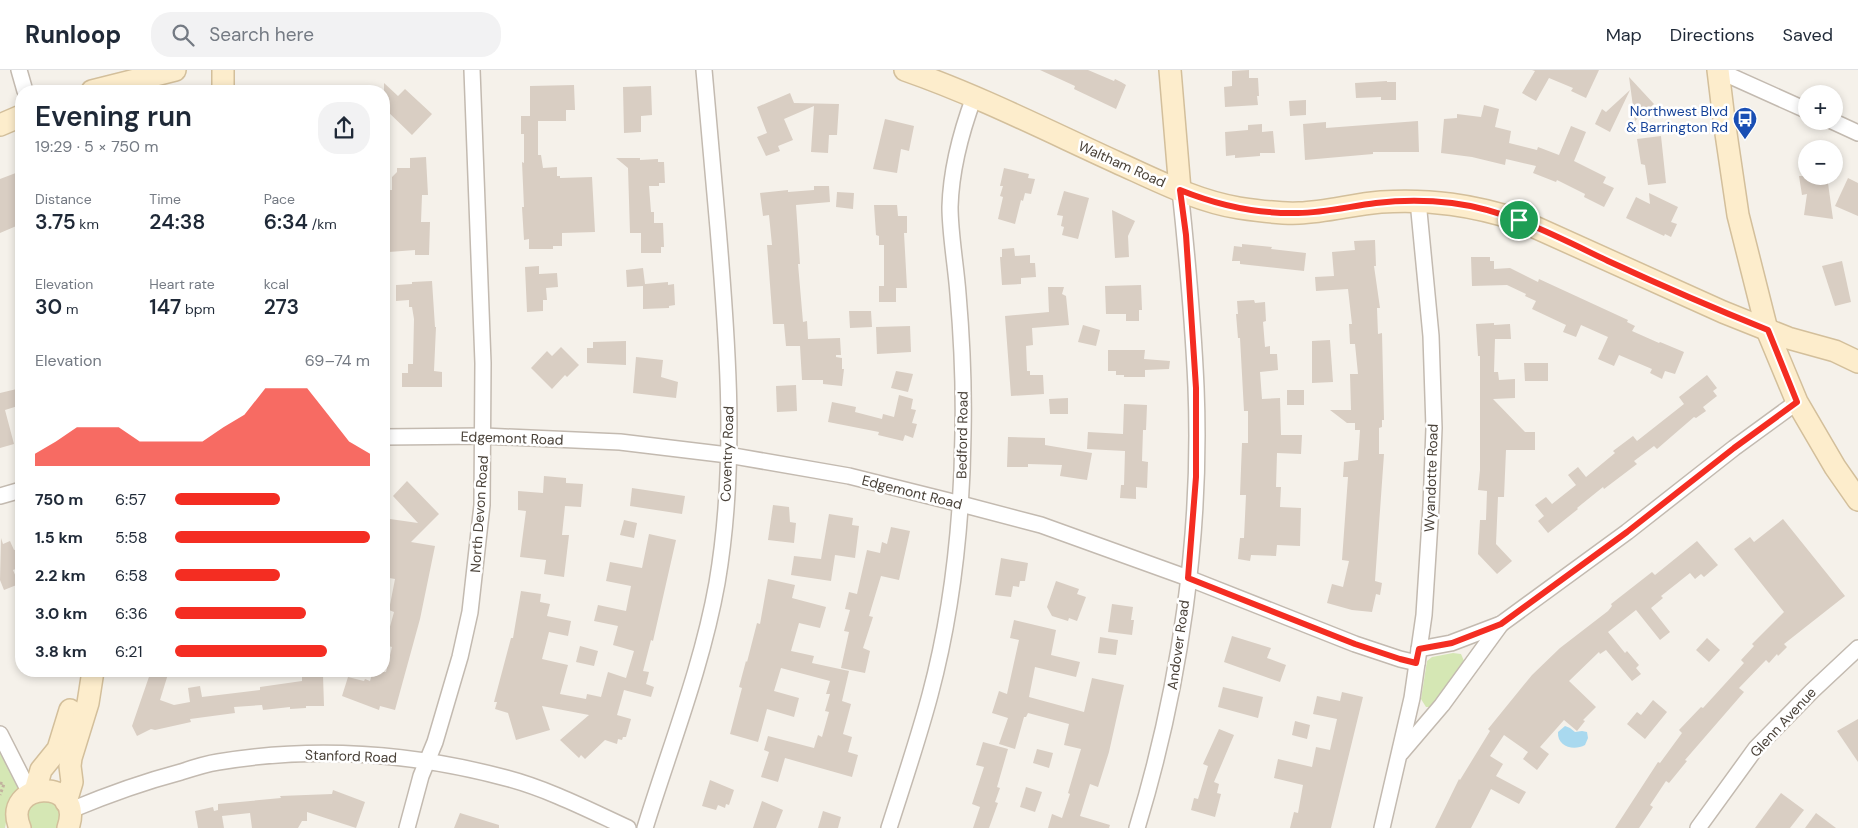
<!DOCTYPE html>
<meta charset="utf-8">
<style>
body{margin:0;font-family:"DM Sans",sans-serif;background:#f2f2f3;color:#1f2937;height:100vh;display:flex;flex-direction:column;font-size:19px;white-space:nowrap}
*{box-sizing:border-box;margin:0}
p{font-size:16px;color:#747a83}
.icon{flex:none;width:28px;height:28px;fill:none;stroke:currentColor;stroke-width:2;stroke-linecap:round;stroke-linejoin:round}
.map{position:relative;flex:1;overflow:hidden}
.side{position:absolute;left:15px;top:15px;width:375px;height:592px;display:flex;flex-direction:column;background:#fff;border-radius:20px;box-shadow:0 2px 8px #0003}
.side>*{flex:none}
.fabs{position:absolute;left:1798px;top:15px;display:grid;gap:10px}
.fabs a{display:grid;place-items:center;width:45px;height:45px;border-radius:50%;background:#fff;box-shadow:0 2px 8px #0003;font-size:25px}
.pin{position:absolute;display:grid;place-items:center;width:42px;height:42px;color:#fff;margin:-21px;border:2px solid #fff;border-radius:50%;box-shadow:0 1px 5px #0007}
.round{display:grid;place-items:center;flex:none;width:52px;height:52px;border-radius:20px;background:#f2f2f3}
.summary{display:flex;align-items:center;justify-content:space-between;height:85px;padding:0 20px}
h1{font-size:28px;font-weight:600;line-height:38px}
.metrics{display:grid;grid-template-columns:repeat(3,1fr);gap:8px;height:85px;padding:5px 20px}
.metrics div{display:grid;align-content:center}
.metrics b{font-size:21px;font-weight:600}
.metrics small{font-size:14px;font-weight:400}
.metrics p{font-size:14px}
.chart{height:140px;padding:10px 20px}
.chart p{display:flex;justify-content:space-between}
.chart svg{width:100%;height:90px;margin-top:5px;fill:#f42d22;opacity:.7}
ul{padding:0 20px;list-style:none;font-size:16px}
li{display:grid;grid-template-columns:80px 60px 1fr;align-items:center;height:38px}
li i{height:12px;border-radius:6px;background:#f42d22}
header{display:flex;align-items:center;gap:30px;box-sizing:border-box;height:70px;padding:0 25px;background:#fff;border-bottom:1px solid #e0e1e3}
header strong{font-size:24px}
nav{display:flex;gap:28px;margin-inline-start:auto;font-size:18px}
.search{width:350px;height:45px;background:#f2f2f3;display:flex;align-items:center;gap:12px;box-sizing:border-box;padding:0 18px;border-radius:20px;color:#747a83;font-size:19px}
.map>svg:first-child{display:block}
</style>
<header>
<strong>Runloop</strong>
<div class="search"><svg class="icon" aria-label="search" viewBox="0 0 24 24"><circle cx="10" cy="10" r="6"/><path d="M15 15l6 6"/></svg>Search here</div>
<nav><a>Map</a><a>Directions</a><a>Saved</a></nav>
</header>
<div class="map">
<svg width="1858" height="758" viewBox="0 0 1858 758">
<rect width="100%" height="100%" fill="#f5f1ea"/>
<g fill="#d5e7b4">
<polygon points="1453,583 1461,584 1464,591 1463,594 1435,633 1429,637 1426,637 1421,629 1427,591 1432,587"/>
<polygon points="0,675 18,713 17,721 9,736 5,758 0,758"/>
<path d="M38 730 54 733C60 742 63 749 56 758H31C23 746 28 738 38 730Z"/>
</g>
<path fill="#a9d9ef" d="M1565 656 1570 658 1575 662 1582 661 1587 662 1588 668 1585 675C1574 681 1557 677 1558 662Z"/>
<g fill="#d9cec3">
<polygon points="1040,0 1088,0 1114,11 1115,9 1121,12 1126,15 1116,39 1074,19 1075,16"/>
<polygon points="1249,0 1249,8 1258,8 1259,26 1257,26 1258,35 1225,37 1224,17 1232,16 1232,1"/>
<polygon points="1532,0 1599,0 1586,28 1571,21 1573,18 1549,8 1536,31 1522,23 1535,1"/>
<polygon points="1629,7 1654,34 1635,51"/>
<polygon points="1387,11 1387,12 1396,12 1396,30 1381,30 1381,27 1356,28 1355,13"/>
<polygon points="384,13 398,26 405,19 432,44 412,65 384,38"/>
<polygon points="574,15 575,40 566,40 566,51 538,51 538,85 541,85 543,98 557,97 557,106 560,106 560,108 592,107 595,162 562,163 562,176 553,176 553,179 529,179 529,169 524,170 522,137 524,137 522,92 524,93 524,64 521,64 521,46 530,46 530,16"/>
<polygon points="651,16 652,45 641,46 641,62 624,63 623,17"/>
<polygon points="1630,20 1610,62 1595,54 1602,39 1606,42"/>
<polygon points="790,23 794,33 839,34 837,65 829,65 828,83 811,82 814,36 784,49 793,70 778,76 780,81 766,86 757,67 767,63 757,37"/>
<polygon points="1306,30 1306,45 1290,46 1289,31"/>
<polygon points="1484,35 1499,39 1495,57 1511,61 1509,73 1537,80 1538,77 1559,85 1571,56 1586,62 1574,91 1606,107 1603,113 1614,118 1604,137 1584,127 1585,124 1557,110 1556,112 1533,103 1536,96 1506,89 1505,95 1472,87 1441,83 1444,49 1457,48 1457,44 1481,47"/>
<polygon points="885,49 914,56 909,81 901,79 897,103 873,99"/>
<polygon points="1418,51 1419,82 1373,82 1373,84 1305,90 1303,54 1326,52 1326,58"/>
<polygon points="1262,54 1262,62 1273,61 1275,83 1260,83 1260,86 1235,88 1235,85 1226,86 1225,62 1248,60 1248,55"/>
<polygon points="1661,66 1666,113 1648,115 1645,95 1641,94 1637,69"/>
<polygon points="426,87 428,125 422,125 421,152 430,152 429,185 415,185 415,180 389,182 389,179 384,179 384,120 392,120 392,107 397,102 397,98 410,98 410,88"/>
<polygon points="616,88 640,88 640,90 658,89 658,92 664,92 665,113 659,113 659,116 649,116 651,142 654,142 654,153 663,153 664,177 661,177 661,183 641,183 641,163 630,163 628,98"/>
<polygon points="1004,98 1029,104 1028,108 1035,109 1031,124 1025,123 1023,131 1021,130 1015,154 998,149 1003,127 1000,126 1003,116 1000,116"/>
<polygon points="21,101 21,154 0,163 0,109"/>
<polygon points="1799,106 1827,106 1833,149 1804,145 1807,124 1802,125"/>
<polygon points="1848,108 1858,113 1858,146 1835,136"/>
<polygon points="814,116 829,116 830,132 796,135 800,194 798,194 803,252 807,251 808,269 840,268 841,285 836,285 836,287 842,288 842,299 844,299 842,316 823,314 823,310 802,310 800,276 786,276 784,254 773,254 767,175 772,175 769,145 763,146 760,123 788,120 788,122 814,120"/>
<polygon points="1064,121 1089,128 1078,169 1062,165 1064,157 1061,156 1063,146 1057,145"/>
<polygon points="837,122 854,123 853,139 836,137"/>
<polygon points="1649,123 1678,137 1671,152 1677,154 1671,167 1665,164 1664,166 1626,148 1636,127 1650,134"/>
<polygon points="874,135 897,135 898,146 907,146 907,163 904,163 907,218 896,218 896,232 879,232 879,216 884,216 884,175 879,175 879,166 876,165"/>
<polygon points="1112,140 1135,151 1128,166 1129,187 1115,188"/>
<polygon points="1375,170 1376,196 1374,196 1380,238 1377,238 1378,264 1382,263 1384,350 1382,350 1382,357 1379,358 1379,384 1384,384 1375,511 1382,513 1380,525 1376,524 1372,542 1352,540 1327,533 1332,514 1343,517 1349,491 1342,490 1348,407 1343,407 1344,392 1358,390 1360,360 1355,360 1355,353 1347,353 1330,340 1351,340 1350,304 1358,304 1355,274 1350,274 1349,254 1352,254 1348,219 1316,221 1315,207 1334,206 1332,182 1355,180 1354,171"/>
<polygon points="1242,174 1272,177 1271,179 1306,183 1304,201 1240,194 1240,191 1232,191 1234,176 1242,177"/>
<polygon points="1014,178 1015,186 1030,185 1030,193 1035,193 1036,207 1021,208 1021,214 1002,215 1000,187 1002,187 1002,179"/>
<polygon points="1471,187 1490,187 1490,191 1494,191 1494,199 1510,198 1538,212 1539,209 1628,250 1627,252 1635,256 1632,261 1659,273 1660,272 1684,282 1675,304 1665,301 1662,309 1650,303 1652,299 1619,285 1614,296 1598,289 1608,267 1581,255 1576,267 1563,262 1566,255 1532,239 1536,231 1525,226 1526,224 1507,215 1472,216"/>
<polygon points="1842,191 1851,232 1835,236 1822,196"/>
<polygon points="539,196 539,204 557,203 558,217 546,218 547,230 543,230 543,241 527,242 525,197"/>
<polygon points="643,198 645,214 668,212 668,215 674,214 675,235 669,236 669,238 643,239 643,216 627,217 626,200"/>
<polygon points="432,211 435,257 436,257 434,301 442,302 442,317 402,317 402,303 408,303 408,294 413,294 414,249 412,237 409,237 409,230 396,231 396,215 412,214 412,212"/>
<polygon points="1141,215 1142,240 1139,240 1139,251 1126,251 1126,244 1106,244 1105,216"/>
<polygon points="1048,217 1064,217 1062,224 1066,226 1069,255 1032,258 1033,275 1026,276 1027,301 1030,301 1030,305 1043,305 1044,324 1011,326 1005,246 1049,242"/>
<polygon points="1254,230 1255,233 1265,232 1266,251 1263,252 1265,277 1270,276 1270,284 1277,284 1278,300 1260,302 1262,329 1280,328 1281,365 1302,365 1301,384 1277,383 1276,417 1281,417 1280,437 1301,438 1300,476 1277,475 1276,486 1251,485 1250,491 1238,489 1240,468 1244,468 1246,425 1240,425 1242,373 1248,373 1248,341 1244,341 1240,268 1238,268 1236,244 1238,244 1237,231"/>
<polygon points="849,241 871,241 872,257 850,258"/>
<polygon points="1494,253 1494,255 1510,254 1511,269 1495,269 1494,302 1498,302 1499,310 1515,309 1515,328 1493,329 1525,362 1535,362 1535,380 1506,380 1504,427 1498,427 1496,474 1512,491 1497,504 1478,484 1480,450 1486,450 1487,421 1478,420 1480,400 1480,286 1478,286 1476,254"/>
<polygon points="1083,255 1100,260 1096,276 1078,272"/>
<polygon points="910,256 911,282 877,284 876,257"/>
<polygon points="1330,270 1333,312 1312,313 1312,271"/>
<polygon points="626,271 626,295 587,293 587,278 593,278 593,272"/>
<polygon points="561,277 579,295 567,307 565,305 552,319 531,298 547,281 552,286"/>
<polygon points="1108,280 1145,280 1144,289 1170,291 1169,299 1145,300 1145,307 1124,307 1124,305 1116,305 1116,301 1108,301"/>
<polygon points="636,287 663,290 661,307 678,312 676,328 633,323"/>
<polygon points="1524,293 1548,293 1548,311 1525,311"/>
<polygon points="896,301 913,304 908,322 891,318"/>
<polygon points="1707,305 1717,318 1713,321 1717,326 1703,337 1706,341 1696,348 1694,347 1657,379 1654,376 1634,391 1637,394 1604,419 1603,417 1577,438 1578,439 1548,463 1538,451 1544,446 1535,435 1546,427 1552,434 1576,415 1568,405 1578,397 1586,407 1615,383 1613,381 1633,366 1637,371 1684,334 1679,327"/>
<polygon points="796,315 797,341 777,342 776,316"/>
<polygon points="21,318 21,335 5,340 14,374 0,378 0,323"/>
<rect x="1287" y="320" width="17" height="15"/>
<polygon points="899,325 913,329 911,339 916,340 912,353 917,354 913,368 905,365 903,371 878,365 879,362 828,352 832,332 856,337 855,342 882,349 883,344 894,347"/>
<polygon points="1068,328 1068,344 1050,344 1049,329"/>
<polygon points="1124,334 1147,335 1146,360 1143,360 1142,391 1148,392 1147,418 1136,417 1136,429 1120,428 1121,415 1124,415 1125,381 1087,379 1088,362 1123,364"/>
<polygon points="1008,367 1045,368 1045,375 1092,383 1087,410 1060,406 1062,395 1028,394 1028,397 1007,397"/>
<polygon points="544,406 566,408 566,413 583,414 581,437 565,436 562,465 569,465 564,507 544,504 546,490 520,487 526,441 518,440 518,421 543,423"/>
<polygon points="407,411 439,444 411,472 435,476 420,549 395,640 380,636 379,640 342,626 348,607 364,611 365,609 370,611 373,601 386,602 392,577 385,575 394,542 389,540 395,509 384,507 384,491 387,491 390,465 388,465 390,449 418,453 393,426"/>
<polygon points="632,418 685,426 682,444 630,436"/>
<polygon points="773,435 789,437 790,452 796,453 794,473 768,470"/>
<polygon points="829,444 853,448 852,455 859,456 855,488 835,485 831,511 791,505 794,486 821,489"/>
<polygon points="1783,449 1845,526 1784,574 1787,577 1778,586 1777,584 1769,593 1766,590 1739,618 1744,622 1685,690 1687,691 1669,713 1666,711 1650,735 1653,737 1639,758 1615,758 1658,692 1660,693 1682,663 1679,660 1701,637 1703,638 1744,593 1741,590 1754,576 1752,574 1784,542 1734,479 1750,467 1754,472"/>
<polygon points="624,450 637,453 634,468 620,465"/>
<polygon points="891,457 910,461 899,510 881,506 869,546 873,547 863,578 870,581 865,603 841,598 849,562 844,561 850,540 845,539 849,522 857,524 867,480 880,483 882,472 887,474"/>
<polygon points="649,464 676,470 653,571 651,570 643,601 649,602 646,614 654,617 651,627 624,620 617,645 631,649 626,667 623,667 622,670 618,669 617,674 605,670 585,689 581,685 579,688 560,670 589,645 542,636 550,660 516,670 508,643 495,639 497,632 494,632 511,568 513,568 521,521 541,524 540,532 550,534 547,546 571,551 568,566 549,562 542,589 568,595 560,624 586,629 587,624 601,627 608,602 626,608 634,581 613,575 618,556 594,551 598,535 626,541 631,516 606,511 610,492 642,498"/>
<polygon points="1,468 3,474 10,471 14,480 21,478 21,497 13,500 19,514 4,520 0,510"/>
<polygon points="1697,471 1718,495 1704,507 1701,504 1695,509 1690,503 1661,526 1663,528 1651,538 1670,562 1660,570 1636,540 1608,562 1625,583 1627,581 1639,595 1636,598 1641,604 1632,611 1606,580 1600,584 1599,582 1569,611 1596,637 1583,650 1585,651 1577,661 1564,650 1540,677 1549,684 1537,700 1523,689 1528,682 1504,665 1490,686 1503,694 1496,706 1526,722 1519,734 1491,719 1471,758 1435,758 1459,709 1460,710 1490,661 1488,659 1532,605 1560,578 1608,541 1612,536 1611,534 1652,502 1655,505"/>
<polygon points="1001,488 1028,493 1025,511 1020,511 1019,517 1013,516 1011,527 995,525"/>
<polygon points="768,509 795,515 792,528 826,537 820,558 799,553 791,581 814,586 812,593 849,601 842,631 851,634 843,664 852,667 848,682 858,685 852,707 785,688 778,712 761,707 769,682 764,680 768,666 814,678 818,665 822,667 829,642 825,641 830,624 826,624 830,611 781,598 774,621 799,628 794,647 767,639 758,672 730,664 742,618 739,617 746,591 747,592 757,553 760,554"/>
<polygon points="1056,511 1079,519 1077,524 1086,527 1077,551 1069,548 1068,551 1052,546 1047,537"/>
<polygon points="1112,534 1133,537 1131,550 1134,550 1132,565 1108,562"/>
<polygon points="1014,550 1056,560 1051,585 1080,592 1076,607 1035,597 1029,627 1084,642 1092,608 1124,615 1109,682 1098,717 1090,714 1080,746 1110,755 1109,758 1048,758 1052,744 1062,748 1070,724 1068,723 1081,679 1064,675 1069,654 1028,643 1026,647 1024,647 1015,679 999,674 1008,648 992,643 999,621 1007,624 1019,570 1010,568"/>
<polygon points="1232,566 1271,578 1267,588 1286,595 1280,612 1224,592"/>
<polygon points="1100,567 1118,570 1116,585 1098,583"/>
<polygon points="1707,568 1720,580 1709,592 1696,580"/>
<polygon points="580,576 598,581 594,596 576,592"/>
<polygon points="151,601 169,601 160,630 174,635 190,632 188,618 200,616 202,627 260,620 260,617 302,611 302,606 323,605 324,636 306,636 306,638 290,639 290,637 263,640 262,635 234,637 235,643 190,649 191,652 155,660 151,659 137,666 132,656"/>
<polygon points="1223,617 1263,627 1258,648 1218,637"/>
<polygon points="1342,622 1363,627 1331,758 1290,758 1294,742 1298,743 1303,715 1274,708 1278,689 1312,697 1316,677 1330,680 1337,649 1313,644 1317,626 1340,631"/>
<polygon points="1653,630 1667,642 1645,669 1627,654 1637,642 1641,645"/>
<polygon points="1858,649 1858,692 1837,661"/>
<polygon points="1295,651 1310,655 1307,669 1292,665"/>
<polygon points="1219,659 1234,665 1214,712 1219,714 1217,723 1221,724 1215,747 1191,740 1194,728 1198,729 1208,696 1203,694"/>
<polygon points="983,672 1008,679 997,717 1000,718 995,732 998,733 989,758 973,758 980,737 972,734 984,697 976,695"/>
<polygon points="1037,679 1053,683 1049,698 1033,693"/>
<polygon points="710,710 734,720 729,735 726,734 725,738 718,735 716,740 702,736"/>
<polygon points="1026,717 1042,722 1035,742 1020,737"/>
<polygon points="333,720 365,732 356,758 307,742 307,751 302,751 298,758 252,758 250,743 222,746 224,758 198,758 195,741 213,737 214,741 218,740 218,734 281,728 280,726 332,724"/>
<polygon points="1781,723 1804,740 1790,758 1755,758"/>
<polygon points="762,731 783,740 776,758 753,758"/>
<polygon points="823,741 841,747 838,758 818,758"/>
<polygon points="460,743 499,755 499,758 454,758"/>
<polygon points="1816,743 1836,758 1805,758"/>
</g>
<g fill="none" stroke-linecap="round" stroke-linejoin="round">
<defs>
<g id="street">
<polyline points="19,0 25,21"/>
<polyline points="1717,0 1806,40"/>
<polyline points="1832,51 1858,63"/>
<polyline points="384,367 484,366 620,372 728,385 849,406 961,434 1041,455 1188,508 1355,574 1400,589 1417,593"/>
<polyline points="0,426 21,420"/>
<polyline points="1419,579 1451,573 1501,554 1627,462 1734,378 1797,332"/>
<polyline points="0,664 30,723"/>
<polyline points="1401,683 1442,635 1501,554"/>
<path d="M71 740C107 725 143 712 181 702 193 698 205 694 218 692 314 676 412 683 506 708 548 719 589 740 628 758"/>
<polyline points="407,758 421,706 435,672 460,587 470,542 482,435 483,293 472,0"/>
<path d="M645 758C670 677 702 597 717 513 737 396 728 276 718 158 713 105 709 53 704 0"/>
<path d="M889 758C903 714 918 670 930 625 953 539 962 451 963 363 964 317 962 270 958 224 956 196 950 164 950 137 951 100 961 62 974 27"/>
<path d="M1137 758C1180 617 1202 464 1196 317 1193 251 1187 185 1180 120"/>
<polyline points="1382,758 1412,628 1424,545 1431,436 1434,358 1431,266 1418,131"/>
<polyline points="1698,758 1756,678 1812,621 1858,578"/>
</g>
<g id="secondary">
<polyline points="223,0 223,21"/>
<path d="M905 0C977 25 1046 60 1116 92 1156 110 1196 131 1239 138 1259 141 1279 144 1299 143 1327 142 1354 134 1381 132 1431 129 1472 135 1519 150L1723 242 1788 268 1835 281 1858 292"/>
<polyline points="1170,0 1180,120"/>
<polyline points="1718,0 1724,50 1738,145 1767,260 1797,332 1835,397 1858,430"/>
<polyline points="92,21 175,0"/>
<polyline points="0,55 21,46"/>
<polyline points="35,721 41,700 58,679 70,640"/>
<polyline points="66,732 72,712 70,696 71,688 88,633 93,601"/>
<path d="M20 758C0 711 86 706 68 758"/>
</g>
</defs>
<use href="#street" stroke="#c3bab0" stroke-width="18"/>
<use href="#secondary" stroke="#d3bf9b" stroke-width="24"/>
<polyline stroke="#c2b29e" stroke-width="3" stroke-dasharray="2.5 2.5" stroke-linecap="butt" points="0,713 4,714 0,725"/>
<use href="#street" stroke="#fff" stroke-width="15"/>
<use href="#secondary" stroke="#fdedcc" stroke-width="21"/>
</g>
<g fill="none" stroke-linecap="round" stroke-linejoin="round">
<defs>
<path id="route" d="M1180 120C1217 135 1257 144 1298 143 1324 143 1351 136 1376 133 1401 130 1427 130 1452 133 1508 140 1558 167 1608 191 1660 215 1713 238 1768 260L1797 332 1734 378 1627 462 1501 554 1452 573 1419 579 1416 593 1400 589 1355 574 1188 508 1196 407V318L1186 165Z"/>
</defs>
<use href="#route" stroke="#fff" stroke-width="10"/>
<use href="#route" stroke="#f42d22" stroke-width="6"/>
</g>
<defs>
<symbol id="bus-pin" viewBox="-11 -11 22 30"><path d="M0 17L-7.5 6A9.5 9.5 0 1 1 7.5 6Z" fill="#1a4fb4" stroke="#fff"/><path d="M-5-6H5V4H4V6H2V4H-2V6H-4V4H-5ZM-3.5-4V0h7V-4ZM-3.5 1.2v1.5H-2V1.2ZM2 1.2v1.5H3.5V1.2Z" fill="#fff"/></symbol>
</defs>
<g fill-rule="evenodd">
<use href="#bus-pin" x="1731" y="35" width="28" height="38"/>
</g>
<g text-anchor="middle" stroke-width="5" stroke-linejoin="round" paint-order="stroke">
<g font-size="14" fill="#164399" stroke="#fff" text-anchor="end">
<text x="1728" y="46">Northwest Blvd<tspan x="1728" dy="16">&amp; Barrington Rd</tspan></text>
</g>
<g font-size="14" fill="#494138" stroke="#fff">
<text transform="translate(1122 94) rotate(24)" y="5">Waltham Road</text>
<text transform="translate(962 365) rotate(-89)" y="5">Bedford Road</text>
<text transform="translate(512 368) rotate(2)" y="5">Edgemont Road</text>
<text transform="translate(727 384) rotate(-88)" y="5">Coventry Road</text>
<text transform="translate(1431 408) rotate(-88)" y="5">Wyandotte Road</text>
<text transform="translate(912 422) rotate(14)" y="5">Edgemont Road</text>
<text transform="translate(479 444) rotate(-86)" y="5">North Devon Road</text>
<text transform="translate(1178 575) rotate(-82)" y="5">Andover Road</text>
<text transform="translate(1783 652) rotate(-47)" y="5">Glenn Avenue</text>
<text transform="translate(351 686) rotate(2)" y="5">Stanford Road</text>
</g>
</g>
</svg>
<div class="fabs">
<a>+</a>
<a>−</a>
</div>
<div class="pin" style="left:1519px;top:150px;background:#1e9e55"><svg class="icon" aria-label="arrive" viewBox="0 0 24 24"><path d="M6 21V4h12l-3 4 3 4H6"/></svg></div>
<section class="side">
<div class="summary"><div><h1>Evening run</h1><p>19:29 · 5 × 750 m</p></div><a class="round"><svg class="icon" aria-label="share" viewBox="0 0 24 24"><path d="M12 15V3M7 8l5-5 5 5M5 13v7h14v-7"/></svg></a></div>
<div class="metrics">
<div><p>Distance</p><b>3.75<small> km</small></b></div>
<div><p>Time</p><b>24:38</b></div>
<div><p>Pace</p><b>6:34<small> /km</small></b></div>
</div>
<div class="metrics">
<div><p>Elevation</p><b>30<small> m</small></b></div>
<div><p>Heart rate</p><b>147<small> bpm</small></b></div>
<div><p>kcal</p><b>273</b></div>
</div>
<div class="chart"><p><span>Elevation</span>69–74 m</p>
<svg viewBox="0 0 160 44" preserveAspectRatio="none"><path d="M0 44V38L10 32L20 25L30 25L40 25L50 32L60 32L70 32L80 32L90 25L100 19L110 6L120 6L130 6L140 19L150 32L160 38V44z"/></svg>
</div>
<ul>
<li><b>750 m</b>6:57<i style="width:54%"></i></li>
<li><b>1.5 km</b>5:58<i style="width:100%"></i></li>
<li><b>2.2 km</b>6:58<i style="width:54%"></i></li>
<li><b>3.0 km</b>6:36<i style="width:67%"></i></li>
<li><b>3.8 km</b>6:21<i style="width:78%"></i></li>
</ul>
</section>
</div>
